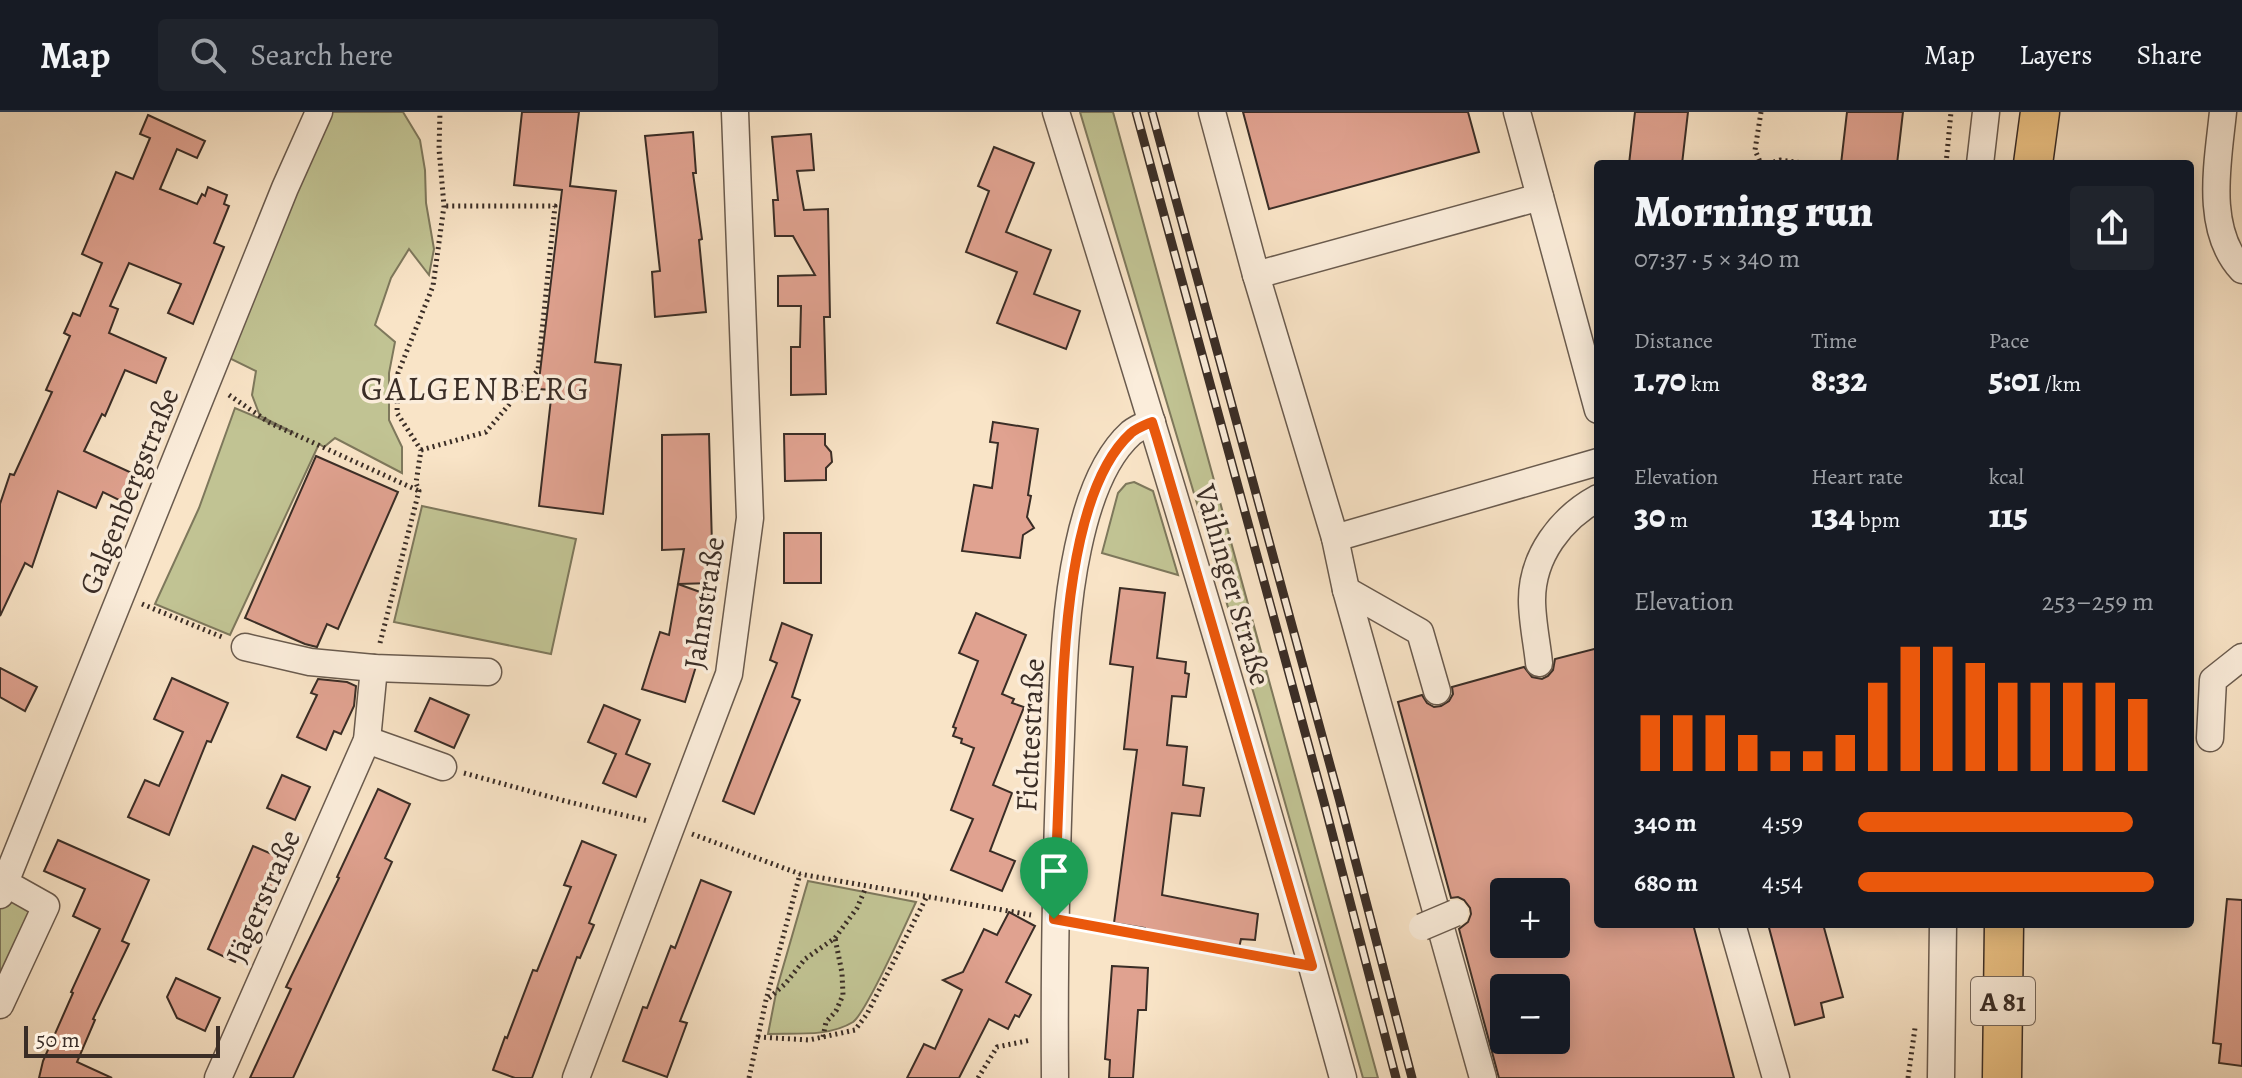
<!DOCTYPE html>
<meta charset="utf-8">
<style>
body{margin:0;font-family:Alegreya,serif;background:#20242c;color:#f1f3f6;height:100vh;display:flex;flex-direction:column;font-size:30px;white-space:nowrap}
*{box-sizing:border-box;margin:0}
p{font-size:26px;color:#9ea1a6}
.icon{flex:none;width:44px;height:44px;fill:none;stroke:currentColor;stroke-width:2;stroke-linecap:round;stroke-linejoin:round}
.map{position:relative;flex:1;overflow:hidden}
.side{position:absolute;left:1594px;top:48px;width:600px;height:768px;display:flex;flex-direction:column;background:#171b24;border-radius:8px;box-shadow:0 4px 20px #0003}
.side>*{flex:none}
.buttons{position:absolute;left:1490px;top:766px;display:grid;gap:16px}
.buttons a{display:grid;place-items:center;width:80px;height:80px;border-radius:8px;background:#171b24;box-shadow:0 4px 20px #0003;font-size:40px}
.scale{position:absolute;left:24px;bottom:20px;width:196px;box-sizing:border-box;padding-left:8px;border:4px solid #3a2d26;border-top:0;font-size:22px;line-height:28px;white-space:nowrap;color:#3a2d26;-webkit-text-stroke:6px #fbeddb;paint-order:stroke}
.pin{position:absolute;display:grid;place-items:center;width:68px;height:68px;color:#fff;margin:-82px -34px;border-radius:50% 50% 50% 0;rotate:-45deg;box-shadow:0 0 8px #0007}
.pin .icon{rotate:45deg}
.round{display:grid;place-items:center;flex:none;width:84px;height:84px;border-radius:8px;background:#20242c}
.head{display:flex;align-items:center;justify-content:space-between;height:136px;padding:0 40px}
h1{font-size:44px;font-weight:800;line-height:60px}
.metrics{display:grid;grid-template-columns:repeat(3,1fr);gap:12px;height:136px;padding:8px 40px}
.metrics div{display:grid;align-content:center}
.metrics b{font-size:34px;font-weight:800}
.metrics small{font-size:22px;font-weight:400}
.metrics p{font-size:22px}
.chart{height:224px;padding:16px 40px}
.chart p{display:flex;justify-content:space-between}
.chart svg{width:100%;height:144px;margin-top:8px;stroke:#ea580c;stroke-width:6}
ul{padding:0 40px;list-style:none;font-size:26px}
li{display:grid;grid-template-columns:128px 96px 1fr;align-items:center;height:60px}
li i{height:20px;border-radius:10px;background:#ea580c}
header{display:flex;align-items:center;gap:48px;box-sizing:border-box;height:112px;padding:0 40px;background:#171b24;border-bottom:2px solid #363941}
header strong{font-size:38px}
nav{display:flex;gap:44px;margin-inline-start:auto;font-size:28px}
.search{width:560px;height:72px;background:#20242c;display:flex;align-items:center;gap:20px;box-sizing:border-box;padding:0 28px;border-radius:8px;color:#9ea1a6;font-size:30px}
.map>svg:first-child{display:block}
</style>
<header>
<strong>Map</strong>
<div class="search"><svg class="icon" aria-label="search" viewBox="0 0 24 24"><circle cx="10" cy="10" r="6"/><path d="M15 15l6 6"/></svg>Search here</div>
<nav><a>Map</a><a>Layers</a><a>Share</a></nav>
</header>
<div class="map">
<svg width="2242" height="966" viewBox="0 0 2242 966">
<rect width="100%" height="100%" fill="#f9e4c7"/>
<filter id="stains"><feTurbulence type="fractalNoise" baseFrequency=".0025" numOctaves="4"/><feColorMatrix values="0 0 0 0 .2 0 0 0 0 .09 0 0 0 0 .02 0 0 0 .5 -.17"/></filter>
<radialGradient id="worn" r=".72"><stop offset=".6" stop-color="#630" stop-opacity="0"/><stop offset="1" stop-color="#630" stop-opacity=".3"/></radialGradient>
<g fill="#c1c393" stroke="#7e785c" stroke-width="2">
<polygon points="319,0 403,0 420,28 425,58 426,91 434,137 429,163 409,137 391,166 375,213 395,230 389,261 389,308 402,335 402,361 335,326 324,335 319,332 230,523 155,492 199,396 235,296 294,321 260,304 252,283 256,259 219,241"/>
<polygon points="1080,0 1113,0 1378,966 1363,966 1259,599"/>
<polygon points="1134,370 1153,379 1178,463 1102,441 1118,381 1126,372"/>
<polygon points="422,394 576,427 551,542 394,510"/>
<path d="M808 769 916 790C906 811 867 900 853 910 829 925 795 921 768 922L777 876Z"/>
<polygon points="0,782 46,794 0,893"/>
</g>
<g fill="#e0a290" stroke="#3a2d26" stroke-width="2" fill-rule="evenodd">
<polygon points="522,0 579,0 570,74 616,79 595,250 621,253 603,402 539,394 552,278 538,277 562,78 514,73"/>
<polygon points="1243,0 1468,0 1479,40 1269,97"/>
<polygon points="1635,0 1688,0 1682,52 1629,52"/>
<polygon points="1847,0 1903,0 1897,52 1841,52"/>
<polygon points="148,3 205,29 197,46 177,37 160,77 197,92 202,82 205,84 208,75 227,83 224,92 229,94 214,131 224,135 193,212 168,201 181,172 129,151 110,194 118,197 109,221 166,246 156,271 125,258 105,304 102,302 84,339 134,362 121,389 103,380 96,396 58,379 32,455 25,451 0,504 0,392 10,362 14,363 52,280 46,278 70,224 64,221 73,201 80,204 102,151 82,142 116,60 133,67 150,26 140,22"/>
<polygon points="693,20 696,61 693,61 702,127 699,128 706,200 655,205 652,160 660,159 645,24"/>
<polygon points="811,22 814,58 797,59 804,98 828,97 830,205 824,205 826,282 791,283 791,235 800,235 801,194 778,194 778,164 815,163 793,124 775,124 773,88 778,88 772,25"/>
<polygon points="994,35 1034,51 1006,120 1051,138 1034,182 1080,199 1066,237 997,211 1017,160 966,140 989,79 978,74"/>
<polygon points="993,310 1038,317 1028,383 1031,384 1027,405 1034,416 1023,423 1020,446 962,439 974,373 992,376 998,331 990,330"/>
<polygon points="709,322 713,471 678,472 684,437 662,438 662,323"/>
<polygon points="784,322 825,322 825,333 831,340 832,350 826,356 826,368 785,369"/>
<polygon points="316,344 398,380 338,517 327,512 317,535 305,532 245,506"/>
<rect x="784" y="421" width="37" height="50"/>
<polygon points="678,472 711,484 701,538 685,590 642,577 660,520 669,523"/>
<polygon points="1120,476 1165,481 1157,546 1186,550 1185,561 1189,562 1186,585 1172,584 1167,633 1187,635 1183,673 1204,676 1200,704 1172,701 1162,783 1258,802 1255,828 1241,827 1239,836 1145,818 1145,816 1114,811 1137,638 1124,637 1133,555 1110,552"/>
<polygon points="976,501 1026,523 1002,582 1014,587 1012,591 1024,595 993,673 1012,681 990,739 1015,749 1002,779 951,758 973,707 951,698 974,636 961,631 962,627 953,624 956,616 953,615 978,549 959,541"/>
<polygon points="782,511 812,523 792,585 800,588 754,702 723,689 777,551 770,548"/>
<path d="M1598 536V812H1693L1734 966H1499L1459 817 1468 810 1471 802 1470 796 1464 788 1458 785 1451 786 1398 590 1422 583 1427 591 1434 595 1441 594 1449 589 1453 582 1452 575 1524 555 1532 565 1542 567 1548 564 1553 558 1555 547ZM1504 780H1556V832H1504ZM1504 876H1556V928H1504Z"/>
<polygon points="0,556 37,575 25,599 0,585"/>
<polygon points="172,566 228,591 211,630 207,629 169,723 128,705 145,668 159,674 183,620 154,607"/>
<polygon points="318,567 347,570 356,574 354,594 341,622 334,619 326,638 297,625 317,583 311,581"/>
<polygon points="430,586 469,603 454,636 415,619"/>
<polygon points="604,593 640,608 626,642 650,652 636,685 603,671 616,642 588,630"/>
<polygon points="282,663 310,675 295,708 267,696"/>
<polygon points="378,677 410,692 385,746 392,750 293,966 250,966 291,877 286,875 339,766 337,765"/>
<polygon points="58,728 149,768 122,829 129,832 93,907 95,908 77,950 112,966 39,966 43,949 73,881 71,880 100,817 73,804 85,777 44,759"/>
<polygon points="582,729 616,743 589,811 594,813 580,846 577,845 532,966 515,966 493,958 505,925 507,926 533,858 537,859 571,775 564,773"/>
<polygon points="253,734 288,749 249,835 243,832 235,850 208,837"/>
<polygon points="701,768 731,780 680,909 687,911 667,965 623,949 643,895 647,896 671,834 675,836"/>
<polygon points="2227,787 2242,788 2242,954 2219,951 2221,932 2213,931"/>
<polygon points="1009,800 1035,814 1006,870 1031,883 1019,905 1015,903 1008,917 989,907 959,966 907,966 924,932 935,937 962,878 943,868 963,860 984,817 997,823"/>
<polygon points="1768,812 1823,812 1843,885 1821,891 1824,905 1795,913"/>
<polygon points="1112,854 1148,856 1146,898 1138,898 1133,966 1109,966 1110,948 1105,947"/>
<polygon points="176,866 220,886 205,919 177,906 167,885"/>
</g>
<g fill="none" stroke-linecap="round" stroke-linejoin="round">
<defs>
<g id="minor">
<path d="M1056 0C1156 321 1254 642 1343 966"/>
<polyline points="1212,0 1256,163 1335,426 1346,478 1483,966"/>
<polyline points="1517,0 1598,298"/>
<path d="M2223 0C2218 50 2204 117 2242 158"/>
<polyline points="1980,52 1986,0"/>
<polyline points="1256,163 1540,85"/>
<polyline points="1335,426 1598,350"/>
<polyline points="1346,478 1420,520 1437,579"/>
<polyline points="245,535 310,550 374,556 488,560"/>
<path d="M1539 551C1537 531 1532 509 1532 488 1532 444 1561 406 1598 386"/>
<polyline points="2210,626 2213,568 2242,545"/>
<polyline points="367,628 443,655"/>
<polyline points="0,783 285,76 319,0"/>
<polyline points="1732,812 1776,966"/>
<polyline points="0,893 46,794 5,771"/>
<polyline points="218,966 367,628 374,556"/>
<polyline points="576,966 729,562 750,406 735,0"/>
<path d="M1055 966C1054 860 1056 755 1060 649 1063 578 1063 505 1078 436 1086 398 1101 348 1131 321 1137 316 1145 313 1152 310"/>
<polyline points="1941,966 1943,812"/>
</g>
<g id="highway">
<polyline points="2033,52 2040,0"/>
<polyline points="2002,966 2004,812"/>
</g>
</defs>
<use href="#minor" stroke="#6a5b4e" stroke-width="29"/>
<use href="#highway" stroke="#3a2d26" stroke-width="41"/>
<g stroke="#3a2d26" stroke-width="5" stroke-dasharray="2 4" stroke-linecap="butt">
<polyline points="1761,0 1755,38 1761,52"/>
<polyline points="1768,52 1780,48 1812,52"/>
<polyline points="1946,52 1951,0"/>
<polyline points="229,283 270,311 419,379"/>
<polyline points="421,338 486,320 538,258 555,94 444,94"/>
<polyline points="142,492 222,525"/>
<polyline points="380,531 419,379 416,371 421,338 397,301 398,261 433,174 444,94 439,37 440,0"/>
<polyline points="464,661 565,689 648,709"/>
<polyline points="692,722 800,762 1031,803"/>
<polyline points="1081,812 1287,849"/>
<polyline points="769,886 785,872 805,847 835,826 857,796 866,775"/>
<polyline points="758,925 809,928 855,918 867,902 926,786"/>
<polyline points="823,925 826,910 836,899 843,883 842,861 835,826"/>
<polyline points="749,966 766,888 800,762"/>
<polyline points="978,966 997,935 1031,928"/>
<polyline points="1908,966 1915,916"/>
</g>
<use href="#minor" stroke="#fbeddb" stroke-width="26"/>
<use href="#highway" stroke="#ecc284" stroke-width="38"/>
<defs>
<g id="rail">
<polyline points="1136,0 1324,690 1396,966"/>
<polyline points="1152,0 1339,686 1412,966"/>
</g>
</defs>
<use href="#rail" stroke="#3a2d26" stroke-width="9"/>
<use href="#rail" stroke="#fbeddb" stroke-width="6" stroke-dasharray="18" stroke-linecap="butt"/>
<defs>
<polyline id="minor-bridge" points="1422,815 1455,801"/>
</defs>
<use href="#minor-bridge" stroke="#6a5b4e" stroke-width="29" stroke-linecap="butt"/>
<use href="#minor-bridge" stroke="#fbeddb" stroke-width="26"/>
</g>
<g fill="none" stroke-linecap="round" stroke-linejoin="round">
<defs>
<path id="route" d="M1152 310 1157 326 1312 854 1054 807C1056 754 1058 702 1060 649 1063 563 1064 382 1131 321 1137 316 1145 313 1152 310Z"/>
</defs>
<use href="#route" stroke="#fff" stroke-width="16"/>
<use href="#route" stroke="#ea580c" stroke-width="10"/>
</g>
<g text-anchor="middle" stroke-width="7" stroke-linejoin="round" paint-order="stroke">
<rect fill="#fbeddb" stroke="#74675c" stroke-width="2" x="1971" y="865" width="64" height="48" rx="6"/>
<g font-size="28" font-weight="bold" fill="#3a2d26">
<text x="2003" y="899">A 81</text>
</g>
<g font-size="30" fill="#3a2d26" stroke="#fbeddb">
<text transform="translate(129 379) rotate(-68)" y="10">Galgenbergstraße</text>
<text transform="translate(1233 473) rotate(74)" y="10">Vaihinger Straße</text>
<text transform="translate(704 491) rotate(-81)" y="10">Jahnstraße</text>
<text transform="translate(1030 623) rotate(-87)" y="10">Fichtestraße</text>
<text transform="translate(263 784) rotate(-66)" y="10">Jägerstraße</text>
</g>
<g font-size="34" letter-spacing="2" fill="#3a2d26" stroke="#fbeddb">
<text x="476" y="288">GALGENBERG</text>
</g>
</g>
<rect width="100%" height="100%" filter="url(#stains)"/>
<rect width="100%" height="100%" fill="url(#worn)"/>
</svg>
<div class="buttons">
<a>+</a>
<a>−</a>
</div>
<div class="scale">50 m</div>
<div class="pin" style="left:1054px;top:807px;background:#1e9e55"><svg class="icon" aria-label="arrive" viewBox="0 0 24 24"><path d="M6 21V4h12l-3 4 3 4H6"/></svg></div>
<section class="side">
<div class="head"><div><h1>Morning run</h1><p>07:37 · 5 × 340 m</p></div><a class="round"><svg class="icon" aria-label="share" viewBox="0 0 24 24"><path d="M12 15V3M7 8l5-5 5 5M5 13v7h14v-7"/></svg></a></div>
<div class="metrics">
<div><p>Distance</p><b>1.70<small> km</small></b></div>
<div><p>Time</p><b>8:32</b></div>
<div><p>Pace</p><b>5:01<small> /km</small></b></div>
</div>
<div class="metrics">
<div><p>Elevation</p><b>30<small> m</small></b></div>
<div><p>Heart rate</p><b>134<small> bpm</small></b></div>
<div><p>kcal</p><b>115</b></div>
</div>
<div class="chart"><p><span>Elevation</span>253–259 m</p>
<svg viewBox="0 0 160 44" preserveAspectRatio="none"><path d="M5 44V27M15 44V27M25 44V27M35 44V33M45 44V38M55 44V38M65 44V33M75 44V17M85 44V6M95 44V6M105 44V11M115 44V17M125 44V17M135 44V17M145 44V17M155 44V22"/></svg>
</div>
<ul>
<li><b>340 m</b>4:59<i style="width:93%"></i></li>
<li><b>680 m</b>4:54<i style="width:100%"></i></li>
</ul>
</section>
</div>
